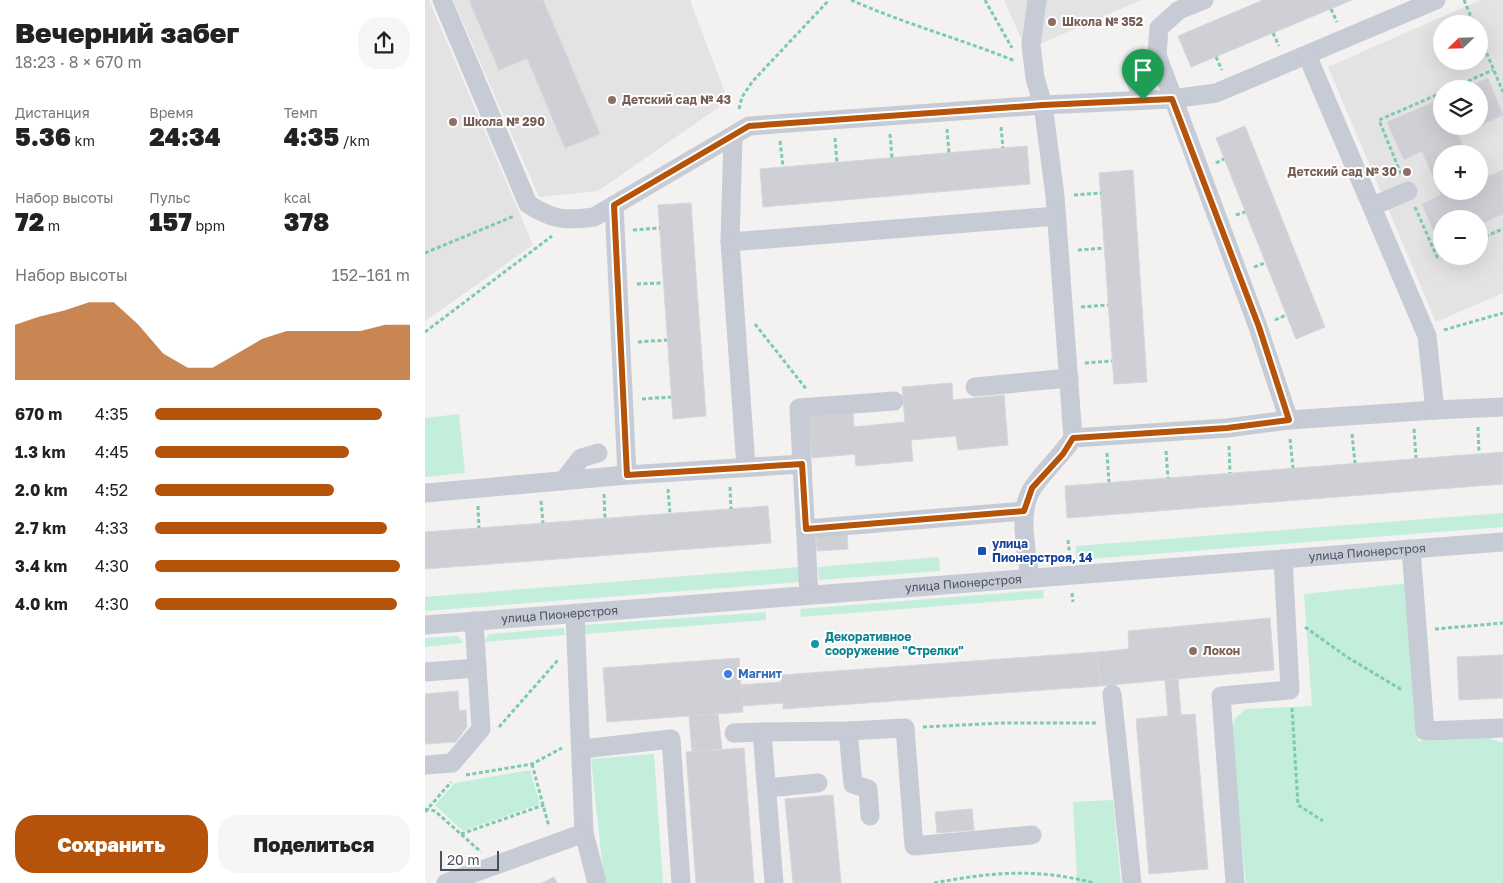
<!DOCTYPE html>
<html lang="ru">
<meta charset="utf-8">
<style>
body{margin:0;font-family:"Golos Text",sans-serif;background:#f6f6f6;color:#222;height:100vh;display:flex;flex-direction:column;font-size:19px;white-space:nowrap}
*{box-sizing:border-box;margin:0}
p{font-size:16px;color:#767676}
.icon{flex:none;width:28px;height:28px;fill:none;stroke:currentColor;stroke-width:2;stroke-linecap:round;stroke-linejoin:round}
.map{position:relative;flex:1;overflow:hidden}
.panel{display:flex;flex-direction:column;background:#fff;width:425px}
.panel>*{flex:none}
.needle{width:32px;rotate:247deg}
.tools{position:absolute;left:1008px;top:15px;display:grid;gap:10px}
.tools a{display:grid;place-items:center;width:55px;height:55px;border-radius:50%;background:#fff;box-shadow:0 5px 20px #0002;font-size:25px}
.scale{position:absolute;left:15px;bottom:12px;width:59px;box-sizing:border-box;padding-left:5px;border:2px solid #4a515e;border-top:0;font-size:14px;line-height:18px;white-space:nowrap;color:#4a515e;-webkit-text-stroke:4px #fff;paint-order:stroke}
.pin{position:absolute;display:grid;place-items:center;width:42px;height:42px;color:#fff;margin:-51px -21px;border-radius:50% 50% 50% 0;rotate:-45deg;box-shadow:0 0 5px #0007}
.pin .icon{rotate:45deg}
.round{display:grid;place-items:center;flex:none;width:52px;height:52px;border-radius:20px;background:#f6f6f6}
.headline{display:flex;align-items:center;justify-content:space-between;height:85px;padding:0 15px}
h1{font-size:28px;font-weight:800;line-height:38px}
.metrics{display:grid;grid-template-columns:repeat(3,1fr);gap:8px;height:85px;padding:5px 15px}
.metrics div{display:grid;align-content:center}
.metrics b{font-size:25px;font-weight:800}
.metrics small{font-size:14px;font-weight:400}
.metrics p{font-size:14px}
.chart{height:140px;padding:10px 15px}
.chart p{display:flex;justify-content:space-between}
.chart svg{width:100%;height:90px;margin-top:5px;fill:#b45309;opacity:.7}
.cta{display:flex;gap:10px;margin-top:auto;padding:10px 15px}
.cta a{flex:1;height:58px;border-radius:20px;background:#b45309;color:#fff;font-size:20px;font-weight:800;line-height:58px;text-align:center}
.cta a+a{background:#f6f6f6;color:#222}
ul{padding:0 15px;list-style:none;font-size:16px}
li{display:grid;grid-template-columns:80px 60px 1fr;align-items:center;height:38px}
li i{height:12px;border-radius:6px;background:#b45309}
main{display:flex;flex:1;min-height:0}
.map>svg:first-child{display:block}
</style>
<main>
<section class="panel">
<div class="headline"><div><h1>Вечерний забег</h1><p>18:23 · 8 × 670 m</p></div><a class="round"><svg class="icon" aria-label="share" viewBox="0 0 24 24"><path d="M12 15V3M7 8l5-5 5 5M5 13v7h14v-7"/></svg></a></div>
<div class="metrics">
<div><p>Дистанция</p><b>5.36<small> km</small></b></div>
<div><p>Время</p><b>24:34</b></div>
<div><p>Темп</p><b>4:35<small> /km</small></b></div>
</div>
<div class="metrics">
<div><p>Набор высоты</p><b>72<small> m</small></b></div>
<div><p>Пульс</p><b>157<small> bpm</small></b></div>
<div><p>kcal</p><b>378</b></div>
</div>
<div class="chart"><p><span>Набор высоты</span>152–161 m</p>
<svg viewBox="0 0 160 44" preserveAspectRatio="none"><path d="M0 44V17L10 13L20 10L30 6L40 6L50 17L60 31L70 38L80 38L90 31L100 24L110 20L120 20L130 20L140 20L150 17L160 17V44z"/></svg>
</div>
<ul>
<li><b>670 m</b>4:35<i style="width:89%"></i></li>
<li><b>1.3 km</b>4:45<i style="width:76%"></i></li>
<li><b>2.0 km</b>4:52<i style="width:70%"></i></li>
<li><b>2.7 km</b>4:33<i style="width:91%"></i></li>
<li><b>3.4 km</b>4:30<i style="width:96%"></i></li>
<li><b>4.0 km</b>4:30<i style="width:95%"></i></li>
</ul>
<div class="cta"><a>Сохранить</a><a>Поделиться</a></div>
</section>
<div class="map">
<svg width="1078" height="883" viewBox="0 0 1078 883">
<rect width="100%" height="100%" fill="#f3f2f1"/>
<g fill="#e4e3e3" fill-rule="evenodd">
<polygon points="0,0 4,0 108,245 0,321"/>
<polygon points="28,0 265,0 303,101 173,191 114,197"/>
<polygon points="579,0 716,0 615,44 599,45"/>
<path d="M1055 0H1078V293L1011 322 903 67ZM1016 24H1054V61H1016ZM1016 89H1054V126H1016ZM1016 154H1054V191H1016ZM1016 219H1054V256H1016Z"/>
</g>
<g fill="#c3eedc">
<polygon points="34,414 40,473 0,477 0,418"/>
<polygon points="1078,513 1078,527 651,560 651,546"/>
<polygon points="514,557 515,571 394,580 393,567"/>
<polygon points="374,567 375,582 0,611 0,597"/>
<polygon points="985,583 993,741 1059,736 1078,743 1078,883 821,883 805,734 810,718 821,709 887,706 879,594"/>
<polygon points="618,590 619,598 376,617 375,609"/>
<polygon points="341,612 341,620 160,634 159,625"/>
<polygon points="139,628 140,635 59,642 64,634"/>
<polygon points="33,636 38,643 0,647 0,638"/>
<polygon points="229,754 238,883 183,883 179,881 166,759"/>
<polygon points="105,770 115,804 38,831 10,805 30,783"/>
<polygon points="688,800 696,883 652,883 648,802"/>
</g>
<g fill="#cfd0d5" stroke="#d6d6dc">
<polygon points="44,0 118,0 175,134 140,148 102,58 74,70"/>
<polygon points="838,0 927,0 766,67 753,36"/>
<polygon points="1063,78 1078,115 1054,126 1054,89 1039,89"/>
<polygon points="1016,99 1016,126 1053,126 1033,135 1041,154 1016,154 1016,191 1054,191 1054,180 1078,170 1078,214 1054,225 1054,219 1016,219 1016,241 1014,243 997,204 1016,195 997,151 979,160 962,122"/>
<polygon points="820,126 900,327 871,339 791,138"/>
<polygon points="602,146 605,184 338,207 335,169"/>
<polygon points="708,170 722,382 689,384 674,173"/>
<polygon points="266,203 281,416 248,419 233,205"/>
<polygon points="527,383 528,400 579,395 583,445 533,450 531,436 486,440 488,461 431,466 430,454 387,458 383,417 428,413 429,427 480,422 477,387"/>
<polygon points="1078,452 1078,484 642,518 640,486"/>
<polygon points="343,506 346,543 0,569 0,532"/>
<polygon points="422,533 423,549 392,551 391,535"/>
<polygon points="845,618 849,670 675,686 672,652 704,649 703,631"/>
<polygon points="672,652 675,686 358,709 358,703 317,706 315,685 356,682 356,675"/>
<polygon points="1078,655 1078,698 1034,700 1032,657"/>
<polygon points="314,658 318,712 182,722 178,668"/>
<polygon points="753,679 756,715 770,714 783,869 724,874 711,719 743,716 740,680"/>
<polygon points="33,691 34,711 41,710 42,727 31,742 0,744 0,694"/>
<polygon points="293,714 297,749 267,752 264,716"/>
<polygon points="319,748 329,883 271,883 261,752"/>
<polygon points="408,795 416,883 368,883 360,799"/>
<polygon points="547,809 549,830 512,833 510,812"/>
<polygon points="129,877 132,883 117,883"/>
</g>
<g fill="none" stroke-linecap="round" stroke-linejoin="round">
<g stroke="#7dcab3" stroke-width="3" stroke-dasharray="4 2.5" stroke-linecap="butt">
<path d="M426 0C480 24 536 39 590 61"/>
<polyline points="560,0 587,48"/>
<polyline points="1039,0 1049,24"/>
<polyline points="906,9 912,22"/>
<polyline points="848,33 854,46"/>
<polyline points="1054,35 1078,92"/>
<polyline points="791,57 797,70"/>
<polyline points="1025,89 1068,70"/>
<polyline points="314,109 317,97 327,82 404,0"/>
<polyline points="576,127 578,148"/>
<polyline points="522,129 524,153"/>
<polyline points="465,134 467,158"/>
<polyline points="410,138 412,163"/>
<polyline points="355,141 358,167"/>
<polyline points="791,163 799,159"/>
<polyline points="976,174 954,120 1016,93"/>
<polyline points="649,195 676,193"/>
<polyline points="990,207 1012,257 1016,256"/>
<polyline points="811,215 820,212"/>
<polyline points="208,230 235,228"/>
<polyline points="1054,239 1078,229"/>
<polyline points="653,250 679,248"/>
<polyline points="0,253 89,216"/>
<polyline points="829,267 840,263"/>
<polyline points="212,284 238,283"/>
<polyline points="656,307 683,305"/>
<polyline points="850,320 861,315"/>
<polyline points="330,324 382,390"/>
<polyline points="1019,330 1078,313"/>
<polyline points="0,332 127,236"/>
<polyline points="213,342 242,340"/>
<polyline points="660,363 687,361"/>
<polyline points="217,399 246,397"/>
<polyline points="1053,427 1054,453"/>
<polyline points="989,429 991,458"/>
<polyline points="927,434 930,463"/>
<polyline points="865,439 868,468"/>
<polyline points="804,446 805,473"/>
<polyline points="741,451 743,478"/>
<polyline points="682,453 684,482"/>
<polyline points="305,487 306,509"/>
<polyline points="243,489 245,514"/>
<polyline points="179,494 180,519"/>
<polyline points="116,501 118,523"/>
<polyline points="53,506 54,528"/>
<polyline points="643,540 645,557"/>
<polyline points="647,593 648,602"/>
<polyline points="880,627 922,657 977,690"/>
<polyline points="1010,629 1078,623"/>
<polyline points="867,708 873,805 898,821"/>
<polyline points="74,727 133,660"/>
<polyline points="498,727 576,723 671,723"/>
<polyline points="107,764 124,827"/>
<polyline points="41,775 107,764 137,748"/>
<polyline points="0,809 10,811 56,852"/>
<polyline points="0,812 26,782"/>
<polyline points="36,834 119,805"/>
<path d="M509 883C568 872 611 868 669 883"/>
</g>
<g stroke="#c6cbd5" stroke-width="19">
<path d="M17 0 103 204C128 220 140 221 169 217L324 126 618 105 747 99 791 93 1011 0"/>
<polyline points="612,0 606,45 610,78 618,105 630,196 648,438"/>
<polyline points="779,0 754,10 734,28 732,55 833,327 864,420 1010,410"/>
<polyline points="882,55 1002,336 1010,410 1078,407"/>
<polyline points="707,71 718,100"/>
<polyline points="308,137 305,242 321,467"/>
<polyline points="189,205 202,475"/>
<polyline points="948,206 983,191"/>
<polyline points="305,242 631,216"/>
<polyline points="550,387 644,378"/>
<polyline points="138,481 156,458 173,453"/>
<polyline points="0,493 202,475 377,464"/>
<polyline points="381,529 599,511"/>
<polyline points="986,549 1000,731 1078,728"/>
<path d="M605 578C602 551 591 510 609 486 621 469 636 456 648 438L802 428 864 420"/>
<polyline points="384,595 374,408 469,401"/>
<polyline points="150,613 159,833 172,883"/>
<path id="s1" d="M0 625 1078 542"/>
<polyline points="0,672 52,668"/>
<polyline points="687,694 707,883"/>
<polyline points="423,731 428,784 443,789 445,816"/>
<polyline points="309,733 337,732"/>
<polyline points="157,749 246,739 256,883"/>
<polyline points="0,765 27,763 56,729 49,621"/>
<polyline points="342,788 393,783"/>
<polyline points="21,883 159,833"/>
<polyline points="349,883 337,732 423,731 480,728 489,846 607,835"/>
<polyline points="810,883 796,696 865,690 858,559"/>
</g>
</g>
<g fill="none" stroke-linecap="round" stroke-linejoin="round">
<defs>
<polygon id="route" points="747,99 834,327 864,420 802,428 648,438 638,454 607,488 599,511 381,529 377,464 202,475 189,205 324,126 618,105"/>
</defs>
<use href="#route" stroke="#fff" stroke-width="10"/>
<use href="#route" stroke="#b45309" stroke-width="6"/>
</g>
<g fill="#8d6e63" stroke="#fff" stroke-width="2">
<circle cx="627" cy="22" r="5"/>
<circle cx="187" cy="100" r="5"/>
<circle cx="28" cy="122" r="5"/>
<circle cx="982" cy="172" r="5"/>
<circle cx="768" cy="651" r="5"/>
</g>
<rect fill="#1a4fb4" stroke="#fff" stroke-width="2" x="552" y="546" width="10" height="10" rx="2.5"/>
<circle fill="#0f9aa8" stroke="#fff" stroke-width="2" cx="390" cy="644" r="5"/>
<circle fill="#3f7fe0" stroke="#fff" stroke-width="2" cx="303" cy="674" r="5"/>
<g text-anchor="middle" stroke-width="4" stroke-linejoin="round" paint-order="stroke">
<g font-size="12" font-weight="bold" fill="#785e54" stroke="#fff" text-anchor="start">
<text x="637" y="26">Школа № 352</text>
<text x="197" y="104">Детский сад № 43</text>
<text x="38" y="126">Школа № 290</text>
<text x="972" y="176" text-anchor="end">Детский сад № 30</text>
<text x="778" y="655">Локон</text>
</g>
<g font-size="12" font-weight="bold" fill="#164399" stroke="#fff" text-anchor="start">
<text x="567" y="548">улица<tspan x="567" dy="14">Пионерстроя, 14</tspan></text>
</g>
<g font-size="12" fill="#4a515e" stroke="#fff">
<text dy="4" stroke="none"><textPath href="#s1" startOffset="945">улица Пионерстроя</textPath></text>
<text dy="4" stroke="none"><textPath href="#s1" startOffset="540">улица Пионерстроя</textPath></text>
<text dy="4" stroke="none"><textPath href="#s1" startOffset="135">улица Пионерстроя</textPath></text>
</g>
<g font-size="12" font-weight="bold" fill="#0d838f" stroke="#fff" text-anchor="start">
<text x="400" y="641">Декоративное<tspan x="400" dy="14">сооружение "Стрелки"</tspan></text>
</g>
<g font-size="12" font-weight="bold" fill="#366cbe" stroke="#fff" text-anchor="start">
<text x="313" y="678">Магнит</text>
</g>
</g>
</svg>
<div class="tools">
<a><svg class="needle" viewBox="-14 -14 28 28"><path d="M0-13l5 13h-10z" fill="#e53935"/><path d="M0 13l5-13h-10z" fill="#767676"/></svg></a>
<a><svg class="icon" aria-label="layers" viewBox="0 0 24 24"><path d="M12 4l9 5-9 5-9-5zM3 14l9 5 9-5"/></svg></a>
<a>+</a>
<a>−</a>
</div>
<div class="scale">20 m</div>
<div class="pin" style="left:718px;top:100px;background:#1e9e55"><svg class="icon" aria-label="arrive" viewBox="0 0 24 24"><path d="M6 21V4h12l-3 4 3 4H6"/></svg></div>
</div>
</main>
